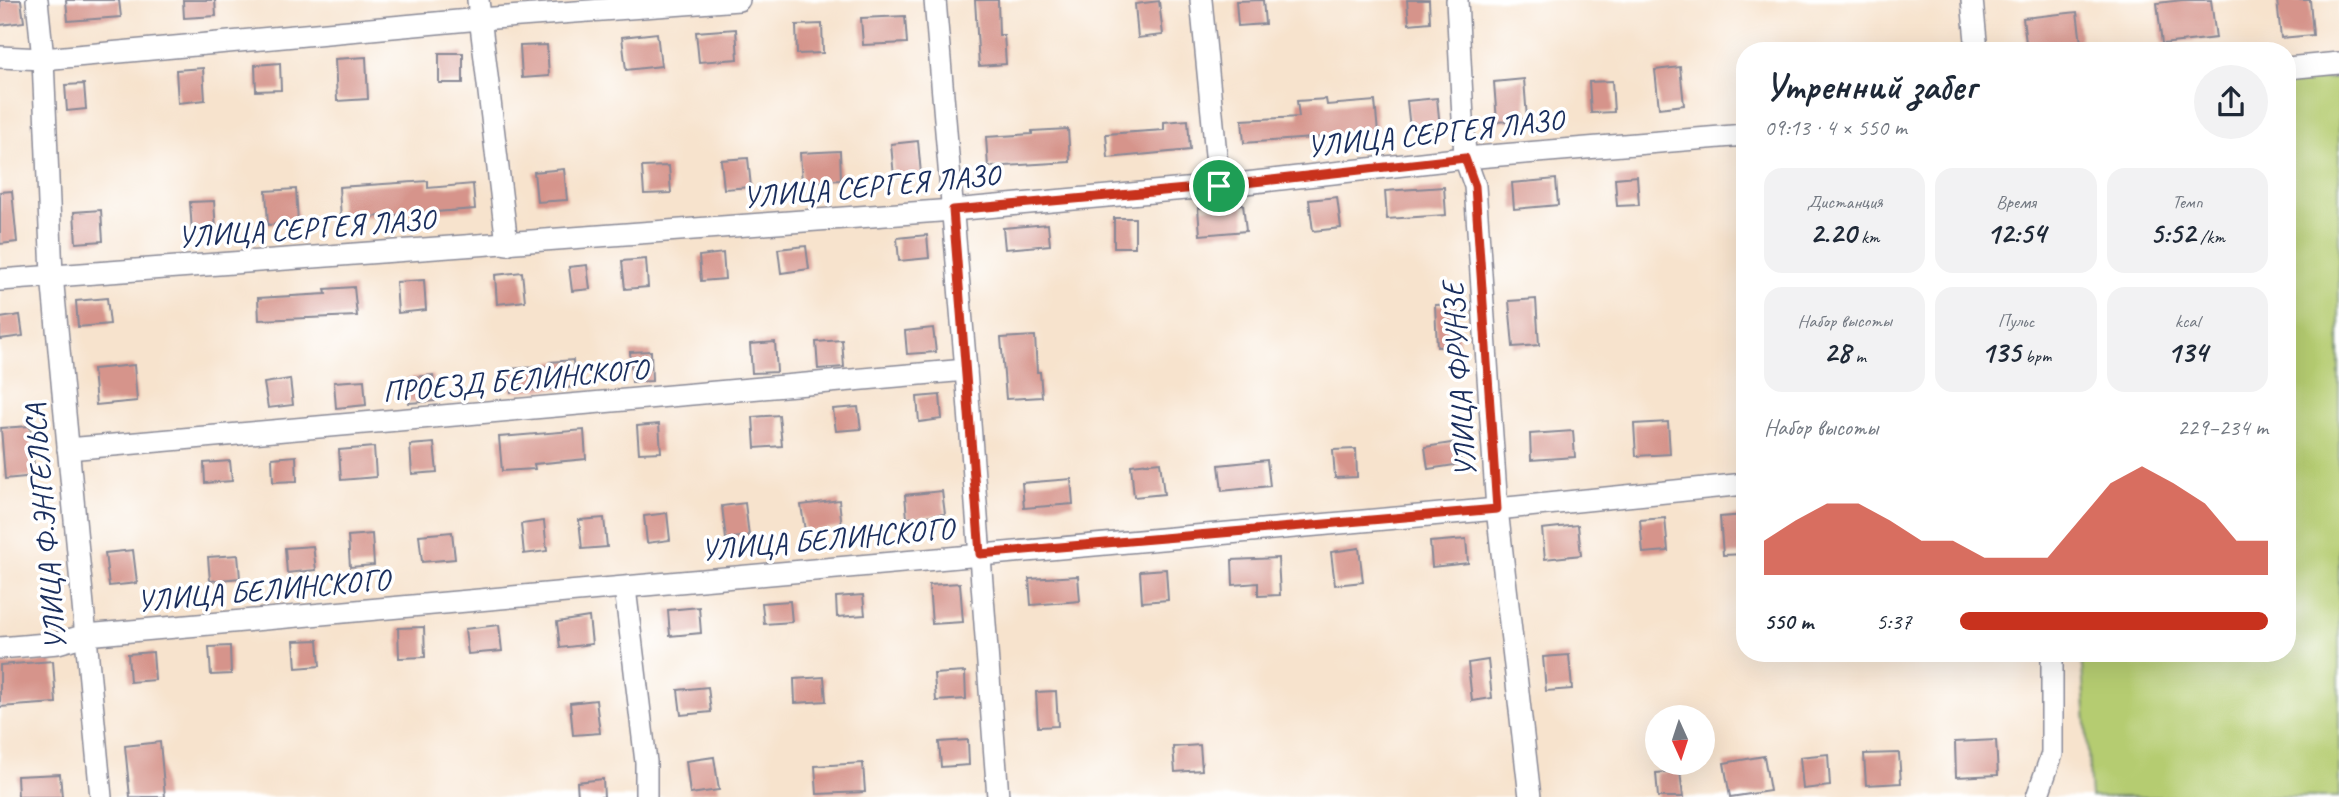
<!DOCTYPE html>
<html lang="ru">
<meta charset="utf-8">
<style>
body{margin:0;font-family:Caveat,sans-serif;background:#f2f2f3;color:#1f2937;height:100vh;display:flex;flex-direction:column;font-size:26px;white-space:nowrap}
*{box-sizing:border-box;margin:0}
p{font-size:23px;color:#747a83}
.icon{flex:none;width:38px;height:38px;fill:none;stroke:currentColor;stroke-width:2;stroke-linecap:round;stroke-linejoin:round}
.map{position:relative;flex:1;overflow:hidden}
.drawer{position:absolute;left:1736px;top:42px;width:560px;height:620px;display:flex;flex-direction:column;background:#fff;border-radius:28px;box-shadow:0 7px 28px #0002}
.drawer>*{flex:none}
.needle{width:46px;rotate:177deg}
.buttons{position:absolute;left:1645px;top:705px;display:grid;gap:14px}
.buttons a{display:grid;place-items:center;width:70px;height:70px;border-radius:50%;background:#fff;box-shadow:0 7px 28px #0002;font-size:35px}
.pin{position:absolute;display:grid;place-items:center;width:60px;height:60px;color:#fff;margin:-30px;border:4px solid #fff;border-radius:50%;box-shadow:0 2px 7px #0007}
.round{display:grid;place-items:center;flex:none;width:74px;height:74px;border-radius:37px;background:#f2f2f3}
.headline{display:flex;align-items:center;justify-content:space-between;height:119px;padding:0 28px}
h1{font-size:38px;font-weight:800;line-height:52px}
.metrics{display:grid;grid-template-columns:repeat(3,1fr);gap:10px;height:119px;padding:7px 28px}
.metrics div{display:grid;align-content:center;border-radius:18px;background:#f2f2f3;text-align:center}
.metrics b{font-size:30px;font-weight:800}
.metrics small{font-size:19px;font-weight:400}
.metrics p{font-size:19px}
.chart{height:196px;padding:14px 28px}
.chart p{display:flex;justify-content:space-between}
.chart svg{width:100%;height:126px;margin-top:7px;fill:#c8321e;opacity:.7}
ul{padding:0 28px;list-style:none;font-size:23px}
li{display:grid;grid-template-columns:112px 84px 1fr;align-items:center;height:52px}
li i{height:18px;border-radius:9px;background:#c8321e}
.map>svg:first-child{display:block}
</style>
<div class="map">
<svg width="2339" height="797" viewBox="0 0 2339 797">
<rect width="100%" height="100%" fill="#fff"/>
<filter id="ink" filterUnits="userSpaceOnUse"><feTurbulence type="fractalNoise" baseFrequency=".0143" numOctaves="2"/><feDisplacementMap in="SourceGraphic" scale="14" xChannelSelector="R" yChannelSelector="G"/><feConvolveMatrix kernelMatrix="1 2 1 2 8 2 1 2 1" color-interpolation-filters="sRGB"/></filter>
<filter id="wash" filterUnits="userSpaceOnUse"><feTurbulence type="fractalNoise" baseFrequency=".00686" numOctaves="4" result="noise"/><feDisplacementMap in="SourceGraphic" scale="28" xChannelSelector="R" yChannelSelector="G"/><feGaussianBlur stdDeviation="1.57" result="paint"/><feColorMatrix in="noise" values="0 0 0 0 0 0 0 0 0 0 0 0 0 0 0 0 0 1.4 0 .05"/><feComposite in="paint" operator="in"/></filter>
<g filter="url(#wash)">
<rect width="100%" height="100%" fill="#f7e3cd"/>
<polygon fill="#b5cc71" stroke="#687e68" stroke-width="2" points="2339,78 2339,797 2091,797 2081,653 2287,653 2287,80"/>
<g id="blocks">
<g fill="#d6948b">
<polygon points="0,0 21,0 24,22 0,25"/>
<polygon points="66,0 119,0 121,17 68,21"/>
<polygon points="183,0 215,0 216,16 184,18"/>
<polygon points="975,0 998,0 999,35 1004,35 1006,64 979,66"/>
<polygon points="1263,0 1265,24 1238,26 1236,1"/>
<polygon points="1407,0 1429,0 1430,22 1409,24"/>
<polygon points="2182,0 2211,0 2216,38 2162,44 2157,3"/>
<polygon points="2277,0 2310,0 2313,35 2281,38"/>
<polygon points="1159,1 1163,35 1138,38 1135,4"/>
<polygon points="2077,12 2082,51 2027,51 2023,18"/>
<polygon points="905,16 907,43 863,45 861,18"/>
<polygon points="822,24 823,53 797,54 796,25"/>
<polygon points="736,29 738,59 699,62 696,32"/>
<polygon points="657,33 661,66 626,70 622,37"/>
<polygon points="547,45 549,76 522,78 520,46"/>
<rect x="439" y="53" width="24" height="30"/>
<polygon points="366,57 368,99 337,101 335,59"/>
<polygon points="280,63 281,90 256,91 255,65"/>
<polygon points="1680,67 1684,105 1659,108 1655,70"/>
<polygon points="203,68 205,100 178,103 176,70"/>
<polygon points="1524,79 1527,119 1497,122 1494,82"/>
<polygon points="1612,81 1614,112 1591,113 1589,82"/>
<polygon points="84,84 86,109 67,111 65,85"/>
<polygon points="1437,98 1440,127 1410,129 1407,101"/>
<polygon points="1326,99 1327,105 1375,101 1378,133 1244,143 1242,120 1299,117 1297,101"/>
<polygon points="1188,120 1190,150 1108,158 1106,134 1164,130 1164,122"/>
<polygon points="1068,129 1070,162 988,167 986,137 1032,134 1032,131"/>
<polygon points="918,141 921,174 894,177 891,144"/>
<polygon points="840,151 841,180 802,182 800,153"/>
<polygon points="748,158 751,187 724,189 721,160"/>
<polygon points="669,166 671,193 644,194 642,167"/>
<polygon points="564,169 567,200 537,202 534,172"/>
<polygon points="1637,176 1639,205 1617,206 1615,178"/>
<polygon points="1556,179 1558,205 1514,209 1512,183"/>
<polygon points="428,181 428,188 473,184 475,209 341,219 339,187"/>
<polygon points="1444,187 1446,215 1387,219 1385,191"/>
<polygon points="296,189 298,223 268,225 266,191"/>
<polygon points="12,191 17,242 0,244 0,192"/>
<polygon points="1337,197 1341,228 1313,231 1309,200"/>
<polygon points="214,201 216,231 192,232 190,202"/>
<polygon points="1243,204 1246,231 1200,235 1198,208"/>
<polygon points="101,210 103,241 76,243 74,212"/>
<rect x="1114" y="218" width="21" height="29"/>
<polygon points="1048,224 1050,245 1005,249 1003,228"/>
<polygon points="927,235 929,258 899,261 897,238"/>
<polygon points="806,246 809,269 781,273 778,249"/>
<polygon points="723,253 725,279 701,281 699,256"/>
<polygon points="646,259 648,287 625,289 622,261"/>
<polygon points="587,265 590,289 572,291 569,267"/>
<polygon points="522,272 525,301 497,304 495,275"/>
<polygon points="424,280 426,310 398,313 396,282"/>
<polygon points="354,287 357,316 259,320 258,298 326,294 325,289"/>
<polygon points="107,298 110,324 78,327 76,301"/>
<polygon points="1536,299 1539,345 1513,347 1509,301"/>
<polygon points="1456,304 1459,346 1437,347 1435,305"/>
<polygon points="20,315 23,336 0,339 0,318"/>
<polygon points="933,328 936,352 907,354 905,331"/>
<polygon points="1035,336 1037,372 1040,372 1042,397 1006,399 1001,338"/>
<polygon points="842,340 844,367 818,369 816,342"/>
<polygon points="775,342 777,372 752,373 750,344"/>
<polygon points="651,351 652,381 632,382 630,352"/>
<polygon points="573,360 575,387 511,392 509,369 551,366 550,362"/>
<polygon points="134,365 137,401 96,405 93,369"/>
<polygon points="433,375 435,401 409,403 407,378"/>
<polygon points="290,379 293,405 268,408 264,383"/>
<polygon points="364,380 366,405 336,408 334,382"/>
<polygon points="940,395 942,419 919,422 917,397"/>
<polygon points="858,407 861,429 836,431 833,409"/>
<polygon points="779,415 782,446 755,448 753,417"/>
<polygon points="1668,422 1670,454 1636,456 1634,424"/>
<polygon points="659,424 661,452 639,453 637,426"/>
<polygon points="30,426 35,476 5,479 1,428"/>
<polygon points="584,430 586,459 534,464 535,469 502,471 499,437"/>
<polygon points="1573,431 1575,457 1531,460 1530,434"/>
<polygon points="1458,442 1461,464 1428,469 1425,447"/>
<polygon points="434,443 437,472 412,474 410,445"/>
<polygon points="374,447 376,477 341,480 339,450"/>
<polygon points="1356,449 1357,477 1335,478 1333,450"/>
<polygon points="296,456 297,481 273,482 272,458"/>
<polygon points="1267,460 1270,486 1222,491 1219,465"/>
<polygon points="230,461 232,481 205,483 204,463"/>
<polygon points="1160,462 1164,494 1134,497 1131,465"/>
<polygon points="1071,479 1073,504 1024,508 1022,483"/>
<polygon points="942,491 945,514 907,518 905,495"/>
<polygon points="839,500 842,527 805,531 801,505"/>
<polygon points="745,503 749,536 726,539 722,506"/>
<polygon points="667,513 670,540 647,543 644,516"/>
<polygon points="1745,515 1745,554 1723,555 1720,517"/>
<polygon points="604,518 607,547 582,549 579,520"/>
<polygon points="1665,518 1668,551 1643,553 1640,520"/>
<polygon points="544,521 547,551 524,554 521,524"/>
<polygon points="1578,525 1581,555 1545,559 1542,529"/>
<polygon points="452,532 455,559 422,562 419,535"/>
<polygon points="372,534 374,565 350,567 348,536"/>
<polygon points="1466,539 1468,563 1432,567 1430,542"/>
<polygon points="313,546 316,570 287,573 285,548"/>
<polygon points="1359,548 1363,582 1335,585 1331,552"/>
<polygon points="133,550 137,583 109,586 105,553"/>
<polygon points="238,555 240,578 210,581 208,557"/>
<polygon points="1278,558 1280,595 1258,596 1258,583 1233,585 1232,560"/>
<polygon points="1166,569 1168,600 1142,602 1140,571"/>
<polygon points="1078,576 1080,601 1031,605 1029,579"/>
<polygon points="960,583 963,622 932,624 929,585"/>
<polygon points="863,595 865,615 837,617 836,597"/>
<polygon points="790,601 792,622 764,624 762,603"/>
<polygon points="699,607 701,633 670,636 668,610"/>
<polygon points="589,617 592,644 560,648 557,622"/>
<polygon points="499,625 502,651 468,654 465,629"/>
<polygon points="424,627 425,657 399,658 398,628"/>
<polygon points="318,640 320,666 296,668 294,641"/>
<polygon points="230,646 231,674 211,675 209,647"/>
<polygon points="153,652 155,680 130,682 128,654"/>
<polygon points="1569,655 1572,689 1546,691 1543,657"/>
<polygon points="1488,660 1492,698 1472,701 1468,663"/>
<polygon points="53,661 56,703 0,707 0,665"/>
<polygon points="965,672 966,699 936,701 934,674"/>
<polygon points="824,677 826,701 795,703 794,679"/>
<polygon points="708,687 711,712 681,715 678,690"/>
<polygon points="1056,691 1058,726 1038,727 1036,692"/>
<polygon points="596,700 600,733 573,735 570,703"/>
<polygon points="968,740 969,765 941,767 939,742"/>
<polygon points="1996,740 1998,775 1956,777 1955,742"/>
<polygon points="160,742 165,797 130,797 125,746"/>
<polygon points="1200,745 1202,770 1175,772 1173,747"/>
<polygon points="1899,753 1901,783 1866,785 1864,754"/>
<polygon points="1828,754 1830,786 1803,789 1800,757"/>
<polygon points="1764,756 1770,791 1730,797 1724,763"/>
<polygon points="714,757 719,790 690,794 686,761"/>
<polygon points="863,763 865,792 817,794 815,766"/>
<polygon points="1680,771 1683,797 1658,797 1656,773"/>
<polygon points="60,774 62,797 18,797 17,776"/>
<polygon points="603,779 604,797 578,797 577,782"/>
</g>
</g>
</g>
<g filter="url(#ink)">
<use href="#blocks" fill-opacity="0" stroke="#898996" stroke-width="2"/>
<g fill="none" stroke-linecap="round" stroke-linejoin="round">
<defs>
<g id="street">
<polyline points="37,0 43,59 52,275 101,797"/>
<polyline points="478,0 507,244"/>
<polyline points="935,0 966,370 998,797"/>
<polyline points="1201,0 1219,186"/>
<polyline points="1457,0 1465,158 1475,186 1497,509 1530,797"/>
<polyline points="1972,0 1977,51"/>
<polyline points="0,57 43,59 480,19 739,0"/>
<polyline points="2287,68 2339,63"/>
<polyline points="0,280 953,210 1219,186 1465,158 1745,135"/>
<polyline points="68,449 966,370"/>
<polyline points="625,588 646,762 646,797"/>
<polyline points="0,648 58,643 86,635 1497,509 1745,484"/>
<polyline points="2037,797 2052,754 2052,653"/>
</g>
</defs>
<use href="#street" stroke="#898996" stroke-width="24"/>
<use href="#street" stroke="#fff" stroke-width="21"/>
</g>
</g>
<g fill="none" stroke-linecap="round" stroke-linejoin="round" filter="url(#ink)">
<defs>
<polygon id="route" points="1465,158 1475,186 1497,509 980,554 953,210 1219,186"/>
</defs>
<use href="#route" stroke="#fff" stroke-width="14"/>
<use href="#route" stroke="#c8321e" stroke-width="9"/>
</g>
<g text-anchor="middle" stroke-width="7" stroke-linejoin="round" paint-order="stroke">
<g font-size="30" fill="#1b2f5e" stroke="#fff">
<text transform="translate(1435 133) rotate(-6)" y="10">УЛИЦА СЕРГЕЯ ЛАЗО</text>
<text transform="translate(871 186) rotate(-5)" y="10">УЛИЦА СЕРГЕЯ ЛАЗО</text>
<text transform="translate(306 228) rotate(-4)" y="10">УЛИЦА СЕРГЕЯ ЛАЗО</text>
<text transform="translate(515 380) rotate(-5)" y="10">ПРОЕЗД БЕЛИНСКОГО</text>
<text transform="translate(1459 380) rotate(-94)" y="10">УЛИЦА ФРУНЗЕ</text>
<text transform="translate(45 527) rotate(-95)" y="10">УЛИЦА Ф.ЭНГЕЛЬСА</text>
<text transform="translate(827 539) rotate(-5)" y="10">УЛИЦА БЕЛИНСКОГО</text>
<text transform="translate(263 590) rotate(-5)" y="10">УЛИЦА БЕЛИНСКОГО</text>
</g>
</g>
</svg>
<div class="buttons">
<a><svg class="needle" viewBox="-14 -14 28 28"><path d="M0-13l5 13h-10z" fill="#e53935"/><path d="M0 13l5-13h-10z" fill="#747a83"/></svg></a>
</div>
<div class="pin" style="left:1219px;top:186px;background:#1e9e55"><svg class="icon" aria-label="arrive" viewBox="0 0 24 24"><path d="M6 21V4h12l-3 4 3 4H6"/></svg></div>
<section class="drawer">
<div class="headline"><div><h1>Утренний забег</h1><p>09:13 · 4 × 550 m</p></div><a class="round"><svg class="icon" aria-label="share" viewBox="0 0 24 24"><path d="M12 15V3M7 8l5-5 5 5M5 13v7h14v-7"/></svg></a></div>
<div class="metrics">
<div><p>Дистанция</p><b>2.20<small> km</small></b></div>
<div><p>Время</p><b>12:54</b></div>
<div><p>Темп</p><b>5:52<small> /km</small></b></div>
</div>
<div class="metrics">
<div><p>Набор высоты</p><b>28<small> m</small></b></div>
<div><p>Пульс</p><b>135<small> bpm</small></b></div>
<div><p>kcal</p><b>134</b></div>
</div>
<div class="chart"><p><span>Набор высоты</span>229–234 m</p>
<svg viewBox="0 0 160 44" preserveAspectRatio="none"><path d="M0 44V32L10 25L20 19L30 19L40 25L50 32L60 32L70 38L80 38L90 38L100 25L110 12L120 6L130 12L140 19L150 32L160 32V44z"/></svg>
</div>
<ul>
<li><b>550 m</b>5:37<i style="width:100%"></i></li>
</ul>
</section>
</div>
